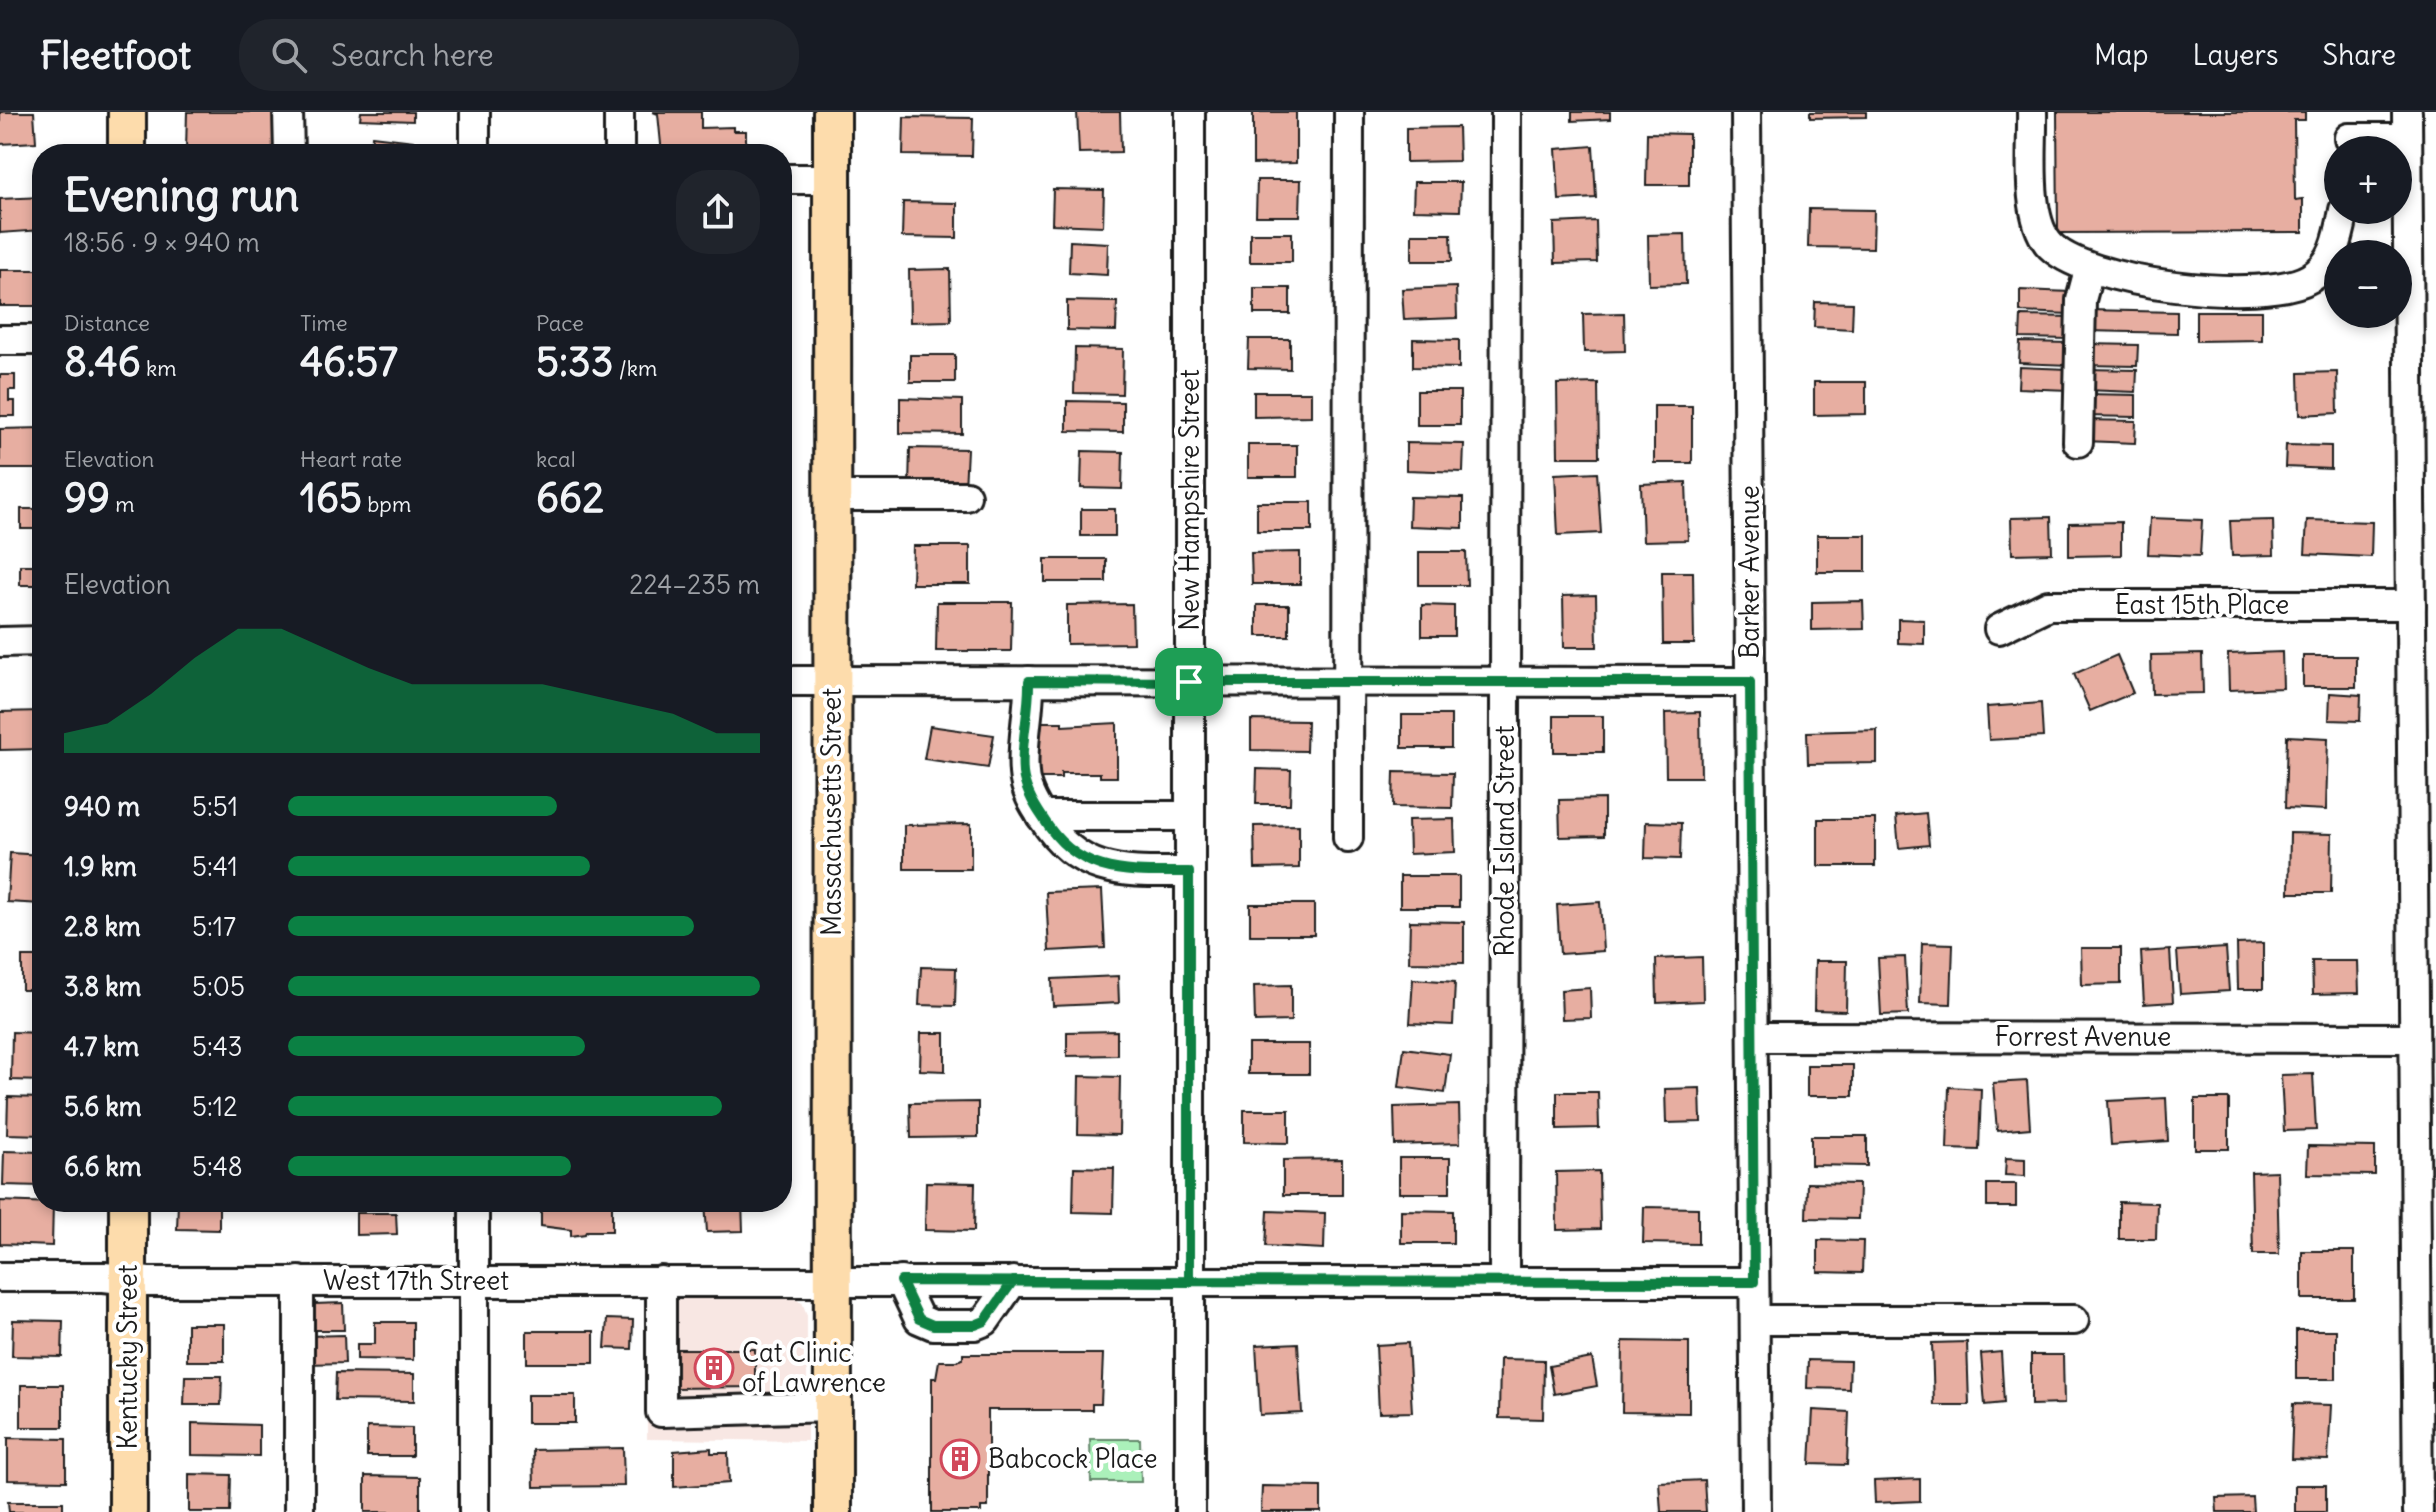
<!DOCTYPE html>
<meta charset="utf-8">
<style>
body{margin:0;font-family:Delius,sans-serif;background:#20242c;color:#f1f3f6;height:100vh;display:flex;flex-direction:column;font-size:30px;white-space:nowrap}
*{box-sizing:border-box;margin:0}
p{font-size:26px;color:#9ea1a6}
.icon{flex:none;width:44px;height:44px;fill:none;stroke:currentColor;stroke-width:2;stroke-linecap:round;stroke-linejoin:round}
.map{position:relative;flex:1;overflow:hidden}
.sheet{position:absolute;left:32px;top:32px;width:760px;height:1068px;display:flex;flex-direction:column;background:#171b24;border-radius:32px;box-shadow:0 4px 12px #0003}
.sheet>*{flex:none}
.tools{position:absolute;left:2324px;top:24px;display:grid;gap:16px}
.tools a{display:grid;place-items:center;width:88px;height:88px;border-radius:50%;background:#171b24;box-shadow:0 4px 12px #0003;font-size:40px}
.pin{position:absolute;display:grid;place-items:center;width:68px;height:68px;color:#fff;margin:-34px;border-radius:16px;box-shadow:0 4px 12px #0006}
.round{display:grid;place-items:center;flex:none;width:84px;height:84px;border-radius:32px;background:#20242c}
.overview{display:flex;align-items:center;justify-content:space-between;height:136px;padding:0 32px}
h1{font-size:44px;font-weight:700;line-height:60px}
.metrics{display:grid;grid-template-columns:repeat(3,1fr);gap:12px;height:136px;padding:8px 32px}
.metrics div{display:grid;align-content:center}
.metrics b{font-size:40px;font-weight:700}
.metrics small{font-size:22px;font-weight:400}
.metrics p{font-size:22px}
.chart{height:224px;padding:16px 32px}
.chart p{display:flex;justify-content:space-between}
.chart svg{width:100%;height:144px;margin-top:8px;fill:#0b8043;opacity:.7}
ul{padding:0 32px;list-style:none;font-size:26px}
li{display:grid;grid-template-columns:128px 96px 1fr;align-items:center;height:60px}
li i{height:20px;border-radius:10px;background:#0b8043}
header{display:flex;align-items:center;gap:48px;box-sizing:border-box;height:112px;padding:0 40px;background:#171b24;border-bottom:2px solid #363941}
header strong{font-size:38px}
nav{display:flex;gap:44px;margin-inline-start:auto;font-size:28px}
.search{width:560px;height:72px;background:#20242c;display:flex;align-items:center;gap:20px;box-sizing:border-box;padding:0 28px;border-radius:32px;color:#9ea1a6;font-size:30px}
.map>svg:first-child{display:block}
</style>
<header>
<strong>Fleetfoot</strong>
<div class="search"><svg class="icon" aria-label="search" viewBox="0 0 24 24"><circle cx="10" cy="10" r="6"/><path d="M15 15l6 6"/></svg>Search here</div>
<nav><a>Map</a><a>Layers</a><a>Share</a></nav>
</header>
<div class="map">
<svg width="2436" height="1400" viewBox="0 0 2436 1400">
<rect width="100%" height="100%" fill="#fff"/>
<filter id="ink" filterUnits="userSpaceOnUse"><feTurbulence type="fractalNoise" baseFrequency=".0125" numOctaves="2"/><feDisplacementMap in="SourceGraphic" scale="16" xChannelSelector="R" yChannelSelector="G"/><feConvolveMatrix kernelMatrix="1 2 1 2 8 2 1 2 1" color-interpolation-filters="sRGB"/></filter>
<g filter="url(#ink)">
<polygon fill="#f8e7e3" points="647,1180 782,1182 802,1190 807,1203 807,1329 647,1327"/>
<polygon fill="#abf0ba" stroke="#64866b" stroke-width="2" points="1090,1327 1140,1327 1141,1370 1091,1370"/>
<g fill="#e7aea1" stroke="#1c1c1c" stroke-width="2">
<polygon points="0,0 34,0 36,30 0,32"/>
<polygon points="187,0 275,0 274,40 186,38"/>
<polygon points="361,0 413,0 413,9 360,7"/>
<polygon points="653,0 701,0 701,16 733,15 733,19 746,19 746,42 662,42 658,2"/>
<polygon points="1077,0 1120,0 1121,40 1079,41"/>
<polygon points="1253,0 1296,0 1296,51 1253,52"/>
<polygon points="1572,0 1610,0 1610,7 1572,9"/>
<polygon points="1810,0 1866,0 1866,5 1810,6"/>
<polygon points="2057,0 2305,0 2305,8 2294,8 2295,88 2303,87 2303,120 2058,121"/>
<polygon points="904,5 973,6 972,44 903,43"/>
<polygon points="1458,15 1459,49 1406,50 1406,16"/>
<polygon points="1647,21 1689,22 1689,73 1646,73"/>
<polygon points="372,24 413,29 412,42 371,42"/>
<polygon points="1593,34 1596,86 1559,88 1556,37"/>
<polygon points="1257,68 1301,68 1300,104 1256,104"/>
<polygon points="1414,70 1461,70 1460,99 1413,98"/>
<polygon points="1053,77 1104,78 1103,114 1052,112"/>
<polygon points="42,85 42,118 0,121 0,87"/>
<polygon points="903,90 957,91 957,126 902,125"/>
<polygon points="1809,97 1874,98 1873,136 1808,135"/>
<polygon points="1596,109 1597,150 1555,151 1554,111"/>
<rect x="1250" y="121" width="42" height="29"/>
<polygon points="1412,122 1451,122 1452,149 1412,149"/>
<polygon points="1685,122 1686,172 1649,173 1648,123"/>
<polygon points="1070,129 1108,131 1107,163 1069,161"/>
<polygon points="950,157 951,209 910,210 909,158"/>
<rect x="0" y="158" width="42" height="36"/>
<polygon points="1456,175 1457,206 1404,208 1402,177"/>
<rect x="1254" y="176" width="36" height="26"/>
<polygon points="2020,178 2071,180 2070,202 2020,200"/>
<polygon points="1067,189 1117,190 1116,219 1067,218"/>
<polygon points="1815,190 1853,191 1852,217 1814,215"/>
<polygon points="2087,198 2177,200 2177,221 2086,219"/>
<polygon points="2196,199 2262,199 2262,228 2196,229"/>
<polygon points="1624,201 1625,239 1584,240 1583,202"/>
<polygon points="2021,204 2071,205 2070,227 2020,226"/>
<polygon points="1249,227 1290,227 1290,257 1248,256"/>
<polygon points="1413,227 1459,228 1459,256 1413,255"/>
<polygon points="2020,230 2070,231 2070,253 2019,251"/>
<polygon points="2086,232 2138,233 2137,254 2086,253"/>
<polygon points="1075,236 1123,237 1122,282 1074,281"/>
<rect x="910" y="243" width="45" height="27"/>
<polygon points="2019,255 2069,257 2069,278 2018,276"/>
<polygon points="2085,257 2137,258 2136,280 2085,278"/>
<polygon points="2337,260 2338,301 2300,303 2299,261"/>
<polygon points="0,263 15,263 15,278 9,278 9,289 15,289 15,304 0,304"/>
<polygon points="1814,270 1866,270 1866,302 1814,303"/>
<polygon points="1598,271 1599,345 1558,345 1557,272"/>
<rect x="1417" y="279" width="43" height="34"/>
<polygon points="1254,280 1311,280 1311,304 1254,305"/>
<polygon points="2085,282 2136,283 2136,305 2084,304"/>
<polygon points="900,286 962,288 962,322 900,321"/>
<polygon points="1067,289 1123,290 1123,320 1067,319"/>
<rect x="1654" y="294" width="38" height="57"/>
<polygon points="2084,308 2136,309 2135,331 2084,329"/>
<polygon points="42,316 42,357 0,357 0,317"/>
<polygon points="1406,331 1464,332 1463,360 1406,358"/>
<rect x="1248" y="333" width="49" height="32"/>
<polygon points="2286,333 2331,334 2331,357 2285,355"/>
<polygon points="910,336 967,337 965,377 909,375"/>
<polygon points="1082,339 1123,340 1122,377 1081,376"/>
<polygon points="1597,360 1601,421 1558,423 1555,362"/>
<polygon points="1686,370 1688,428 1643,429 1641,372"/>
<polygon points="1410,385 1463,386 1463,416 1409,414"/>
<rect x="1257" y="390" width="55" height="29"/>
<rect x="21" y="397" width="21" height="20"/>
<rect x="1081" y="397" width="34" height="27"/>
<polygon points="2051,405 2052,441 2012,442 2011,406"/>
<polygon points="2150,406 2202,408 2200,444 2148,442"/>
<polygon points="2273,408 2274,443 2232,444 2230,409"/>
<polygon points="2307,408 2372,410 2371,445 2305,442"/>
<polygon points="2121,410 2121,443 2069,444 2069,411"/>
<rect x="1817" y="423" width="49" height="37"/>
<polygon points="913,434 970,434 970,472 912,472"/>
<polygon points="1300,440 1300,472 1252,472 1251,441"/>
<polygon points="1419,440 1466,440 1467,473 1419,473"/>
<rect x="1045" y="447" width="61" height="23"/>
<rect x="20" y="453" width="22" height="20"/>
<polygon points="1662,460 1693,460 1694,532 1663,532"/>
<polygon points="1596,483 1597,535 1564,535 1563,484"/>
<polygon points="1863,489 1864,517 1812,518 1812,490"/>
<polygon points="937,490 1012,490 1011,539 936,539"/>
<polygon points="1132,492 1133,531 1067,532 1067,493"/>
<rect x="1257" y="493" width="32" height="31"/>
<polygon points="1422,493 1454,494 1454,524 1422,524"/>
<polygon points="1898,507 1924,508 1924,532 1898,531"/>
<polygon points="2282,540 2283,576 2229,578 2228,542"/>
<polygon points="2202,542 2203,581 2152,582 2151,543"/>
<polygon points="2117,543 2133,581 2090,599 2074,562"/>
<rect x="2303" y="544" width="53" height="31"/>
<polygon points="2330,581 2361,583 2360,609 2329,608"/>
<polygon points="2041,591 2043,625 1989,628 1987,595"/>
<polygon points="42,599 42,637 0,638 0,600"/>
<polygon points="1700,600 1701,665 1666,665 1665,601"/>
<rect x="1402" y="603" width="49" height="33"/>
<rect x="1554" y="604" width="49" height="36"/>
<polygon points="1251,608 1307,609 1306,639 1251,638"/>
<polygon points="1037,610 1062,610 1062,614 1117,611 1117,665 1100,665 1100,661 1061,661 1061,666 1037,666"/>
<polygon points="930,614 994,623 988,656 924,647"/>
<polygon points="1877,618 1877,651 1808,652 1807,620"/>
<polygon points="2287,624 2328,626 2326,698 2285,696"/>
<polygon points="1257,657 1291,658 1290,692 1256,692"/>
<polygon points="1394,660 1453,661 1452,696 1393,695"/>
<polygon points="1604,687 1604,724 1560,725 1559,688"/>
<polygon points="1926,701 1929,733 1899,736 1896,704"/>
<polygon points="1454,707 1455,740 1409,742 1408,708"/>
<rect x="1818" y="707" width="57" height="47"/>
<polygon points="1646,710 1681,711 1680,747 1645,746"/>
<polygon points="971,712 971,757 904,757 904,713"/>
<polygon points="1299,713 1299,756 1255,757 1254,714"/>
<polygon points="2290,721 2332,722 2331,781 2289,781"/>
<polygon points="10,741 42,743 42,792 7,790"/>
<rect x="1400" y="764" width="59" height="31"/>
<polygon points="1102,778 1105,836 1049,839 1046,780"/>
<polygon points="1600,790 1603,839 1560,842 1557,793"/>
<rect x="1250" y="792" width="64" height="31"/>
<polygon points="1410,809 1464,810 1464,851 1409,850"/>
<polygon points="1922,831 1953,832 1951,892 1920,891"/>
<polygon points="2263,831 2263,877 2238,877 2237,832"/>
<polygon points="2081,836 2121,836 2121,872 2082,873"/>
<polygon points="2226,836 2229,879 2180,882 2177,839"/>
<polygon points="2170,838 2173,890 2144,892 2141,840"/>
<rect x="22" y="845" width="20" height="33"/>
<polygon points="1702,845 1703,889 1657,891 1656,847"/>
<polygon points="1905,845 1908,902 1881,903 1878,846"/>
<polygon points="1815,849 1847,849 1846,899 1814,898"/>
<polygon points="2312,849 2358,849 2359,881 2313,882"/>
<polygon points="921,855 956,856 955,894 919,893"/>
<polygon points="1118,864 1119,891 1053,894 1052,867"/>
<polygon points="1413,867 1455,870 1453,913 1410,911"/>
<polygon points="1291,873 1291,909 1255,910 1254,874"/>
<polygon points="1590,876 1591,906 1562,907 1561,878"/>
<polygon points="1117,919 1117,943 1067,944 1067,920"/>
<polygon points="12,920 42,921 42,969 11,968"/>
<polygon points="921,921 945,921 945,959 920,958"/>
<rect x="1248" y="932" width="61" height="30"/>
<polygon points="1404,936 1450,942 1445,981 1399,975"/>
<rect x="1807" y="953" width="46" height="31"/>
<polygon points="2313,962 2316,1018 2284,1019 2281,963"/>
<polygon points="1079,964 1120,965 1119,1023 1078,1022"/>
<polygon points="2027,969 2030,1016 1997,1019 1993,971"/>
<polygon points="1949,975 1981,977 1979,1038 1947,1037"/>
<polygon points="1700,976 1701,1010 1666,1011 1665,977"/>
<polygon points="1557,980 1598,980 1599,1016 1557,1017"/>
<polygon points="8,985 42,986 42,1023 7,1022"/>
<polygon points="2166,986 2168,1029 2111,1033 2108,989"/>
<rect x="2195" y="987" width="34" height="50"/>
<polygon points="978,990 978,1025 911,1026 910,991"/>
<polygon points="1459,993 1460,1031 1395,1033 1394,995"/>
<polygon points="1244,998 1289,998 1289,1031 1244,1030"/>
<polygon points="1811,1024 1867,1024 1867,1054 1811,1053"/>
<polygon points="2308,1034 2375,1035 2375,1063 2307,1062"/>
<polygon points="4,1039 42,1040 42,1074 3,1073"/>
<rect x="1399" y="1046" width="51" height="35"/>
<polygon points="2006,1046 2025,1047 2025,1064 2005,1063"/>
<polygon points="1342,1047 1342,1083 1283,1083 1283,1048"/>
<polygon points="1074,1055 1114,1056 1113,1101 1073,1100"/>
<polygon points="1599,1059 1600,1117 1557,1118 1556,1060"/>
<polygon points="2277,1059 2279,1142 2253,1142 2251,1060"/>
<polygon points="926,1070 975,1071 974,1119 925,1118"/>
<polygon points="1807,1071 1859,1072 1858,1107 1806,1106"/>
<rect x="1987" y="1072" width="29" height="23"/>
<polygon points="0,1089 53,1091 52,1134 0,1132"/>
<polygon points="178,1090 219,1090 219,1118 177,1117"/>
<polygon points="541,1090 612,1090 612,1119 586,1119 585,1122 571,1124 571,1118 541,1114"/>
<polygon points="705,1090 742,1090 743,1119 707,1120"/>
<polygon points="2119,1090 2157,1091 2156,1127 2119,1127"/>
<polygon points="1644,1095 1698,1096 1698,1132 1643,1131"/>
<polygon points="1401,1098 1453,1099 1453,1131 1401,1131"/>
<polygon points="1268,1099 1325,1101 1324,1137 1266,1134"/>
<polygon points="356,1101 396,1101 397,1122 356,1123"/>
<polygon points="1818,1128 1863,1129 1862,1161 1818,1160"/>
<rect x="2302" y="1139" width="52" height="48"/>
<polygon points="343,1191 344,1218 315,1218 314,1192"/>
<polygon points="607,1207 633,1208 632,1237 605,1236"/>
<polygon points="13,1208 63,1209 62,1245 12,1244"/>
<polygon points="375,1210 413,1210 413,1248 357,1247 357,1232 375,1232"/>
<rect x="187" y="1212" width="37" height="37"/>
<rect x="2296" y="1218" width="40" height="49"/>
<rect x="527" y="1219" width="67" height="32"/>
<polygon points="344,1223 345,1251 307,1252 306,1224"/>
<polygon points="1623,1229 1689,1230 1689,1301 1622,1300"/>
<polygon points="1967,1230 1969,1293 1934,1293 1932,1231"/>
<polygon points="1298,1231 1302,1301 1260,1303 1256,1233"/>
<polygon points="1408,1231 1412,1300 1379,1301 1376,1233"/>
<polygon points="673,1237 755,1237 755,1275 673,1276"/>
<polygon points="2001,1240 2004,1291 1985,1293 1981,1242"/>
<polygon points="963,1242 1103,1242 1101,1292 1092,1292 1092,1298 988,1298 988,1395 981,1395 981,1400 932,1400 932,1266 936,1266 939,1249 956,1249 963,1247"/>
<polygon points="2031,1243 2063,1243 2064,1292 2031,1293"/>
<polygon points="1592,1246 1597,1274 1554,1282 1549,1254"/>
<polygon points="1500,1247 1544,1248 1543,1307 1499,1306"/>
<polygon points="1808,1248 1850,1249 1849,1277 1807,1276"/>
<polygon points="336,1261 414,1262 414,1289 335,1288"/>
<polygon points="185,1264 222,1264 221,1293 184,1293"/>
<rect x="21" y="1273" width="42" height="42"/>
<rect x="527" y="1283" width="48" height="28"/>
<polygon points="2293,1292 2331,1293 2328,1348 2291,1347"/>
<polygon points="1813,1298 1849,1300 1847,1353 1810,1352"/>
<polygon points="192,1311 259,1313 259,1344 192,1343"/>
<polygon points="367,1315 412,1316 412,1344 367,1344"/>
<polygon points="8,1326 66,1327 66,1369 8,1368"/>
<polygon points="623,1336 624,1374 534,1375 533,1338"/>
<polygon points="711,1336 711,1341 728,1341 729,1371 674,1375 674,1339"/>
<polygon points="189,1362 231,1363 230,1400 189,1400"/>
<polygon points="365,1364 420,1365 420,1400 365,1400"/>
<polygon points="1920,1367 1920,1389 1875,1391 1874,1369"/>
<polygon points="1704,1368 1706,1400 1661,1400 1659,1370"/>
<rect x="2295" y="1373" width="31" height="27"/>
<polygon points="1262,1374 1321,1375 1321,1400 1261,1400"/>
<polygon points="2252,1385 2253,1400 2217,1400 2216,1386"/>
<polygon points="8,1390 63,1390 63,1400 9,1400"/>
</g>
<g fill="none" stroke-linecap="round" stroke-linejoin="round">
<defs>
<g id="minor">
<polyline points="288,0 289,42"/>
<polyline points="475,0 475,42"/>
<polyline points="1746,0 1756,1400"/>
<path d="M2032 0C2033 36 2025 102 2048 131 2081 172 2265 193 2310 166 2335 151 2339 125 2344 98"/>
<polyline points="2407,0 2418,1400"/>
<polyline points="2349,26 2407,26"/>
<polyline points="619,42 619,0"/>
<polyline points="782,67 832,67"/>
<polyline points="0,228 42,228"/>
<polyline points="2078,330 2081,188 2089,158"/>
<polyline points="832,384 966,384"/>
<polyline points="1999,517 2048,493 2411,493"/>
<polyline points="0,530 42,529"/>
<polyline points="782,569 1750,570"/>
<path d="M1029 569C1030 600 1021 630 1024 661 1025 678 1034 693 1043 706 1080 765 1127 760 1189 760"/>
<polyline points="1041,704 1189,704"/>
<polyline points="1348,726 1349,0"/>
<polyline points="1753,925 2414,926"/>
<polyline points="474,1090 474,1400"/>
<polyline points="0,1165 104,1165 148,1170 1754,1170"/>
<polyline points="299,1169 299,1400"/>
<polyline points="661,1169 661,1300 832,1295"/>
<polyline points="901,1169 919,1207 933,1213 975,1213 985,1209 1013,1169"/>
<polyline points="1504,1170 1506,0"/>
<polyline points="1755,1208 2074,1208"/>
<polyline points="1190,1400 1190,0"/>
</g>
<g id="major">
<polyline points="127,0 127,42"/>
<polyline points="832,0 833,1400"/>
<polyline points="128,1090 128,1400"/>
</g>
</defs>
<use href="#minor" stroke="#1c1c1c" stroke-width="34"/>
<use href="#major" stroke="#1c1c1c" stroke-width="42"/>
<use href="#minor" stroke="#fff" stroke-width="28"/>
<use href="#major" stroke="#fddcac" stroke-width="36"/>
</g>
</g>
<g fill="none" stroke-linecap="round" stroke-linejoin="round" filter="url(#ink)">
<defs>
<path id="route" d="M1189 570 1029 569C1030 600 1020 630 1023 661 1025 678 1034 693 1043 706 1079 765 1128 760 1189 760V1170C1093 1169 997 1169 901 1169L919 1207 933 1213H975L985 1209 1013 1169 1754 1170 1750 570H1189"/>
</defs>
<use href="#route" stroke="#fff" stroke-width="16"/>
<use href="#route" stroke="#0b8043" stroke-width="10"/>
</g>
<defs>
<symbol id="building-ring" viewBox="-11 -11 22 22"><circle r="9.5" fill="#fff" stroke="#d1495b" stroke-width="1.5"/><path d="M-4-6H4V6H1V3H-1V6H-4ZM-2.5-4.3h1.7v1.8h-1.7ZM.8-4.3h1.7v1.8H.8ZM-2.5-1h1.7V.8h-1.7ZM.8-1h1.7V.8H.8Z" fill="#d1495b"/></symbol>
</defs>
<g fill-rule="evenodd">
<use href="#building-ring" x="692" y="1234" width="44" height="44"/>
<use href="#building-ring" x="938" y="1325" width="44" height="44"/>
</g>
<g text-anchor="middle" stroke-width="8" stroke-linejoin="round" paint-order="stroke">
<g font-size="26" fill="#1c1c1c" stroke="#fff">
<text transform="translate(1190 388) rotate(-90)" y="9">New Hampshire Street</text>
<text transform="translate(1750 460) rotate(-90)" y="9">Barker Avenue</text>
<text x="2202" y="502">East 15th Place</text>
<text transform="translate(832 700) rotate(-90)" y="9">Massachusetts Street</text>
<text transform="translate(1505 729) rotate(-90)" y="9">Rhode Island Street</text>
<text x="2083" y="934">Forrest Avenue</text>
<text x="416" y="1178">West 17th Street</text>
<text transform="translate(128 1245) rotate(-90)" y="9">Kentucky Street</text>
</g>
<g font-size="26" fill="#1c1c1c" stroke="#fff" text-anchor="start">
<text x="742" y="1250">Cat Clinic<tspan x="742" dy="30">of Lawrence</tspan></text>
<text x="988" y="1356">Babcock Place</text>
</g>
</g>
</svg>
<div class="tools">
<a>+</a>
<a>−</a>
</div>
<div class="pin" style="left:1189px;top:570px;background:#1e9e55"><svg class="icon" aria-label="arrive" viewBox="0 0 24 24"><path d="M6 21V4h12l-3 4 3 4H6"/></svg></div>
<section class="sheet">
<div class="overview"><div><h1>Evening run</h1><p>18:56 · 9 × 940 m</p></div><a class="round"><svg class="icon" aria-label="share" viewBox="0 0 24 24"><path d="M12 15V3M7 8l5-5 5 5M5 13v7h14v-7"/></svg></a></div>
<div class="metrics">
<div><p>Distance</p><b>8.46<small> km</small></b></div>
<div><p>Time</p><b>46:57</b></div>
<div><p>Pace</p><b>5:33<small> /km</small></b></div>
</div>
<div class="metrics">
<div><p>Elevation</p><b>99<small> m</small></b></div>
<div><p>Heart rate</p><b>165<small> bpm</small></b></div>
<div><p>kcal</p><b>662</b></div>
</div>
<div class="chart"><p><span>Elevation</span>224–235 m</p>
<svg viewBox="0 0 160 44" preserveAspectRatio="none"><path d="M0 44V38L10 35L20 26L30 15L40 6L50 6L60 12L70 18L80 23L90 23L100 23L110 23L120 26L130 29L140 32L150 38L160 38V44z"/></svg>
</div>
<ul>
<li><b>940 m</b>5:51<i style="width:57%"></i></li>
<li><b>1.9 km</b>5:41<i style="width:64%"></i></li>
<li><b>2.8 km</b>5:17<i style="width:86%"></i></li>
<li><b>3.8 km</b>5:05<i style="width:100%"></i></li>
<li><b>4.7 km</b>5:43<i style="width:63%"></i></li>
<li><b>5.6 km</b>5:12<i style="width:92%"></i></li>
<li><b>6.6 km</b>5:48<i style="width:60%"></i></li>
</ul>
</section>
</div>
